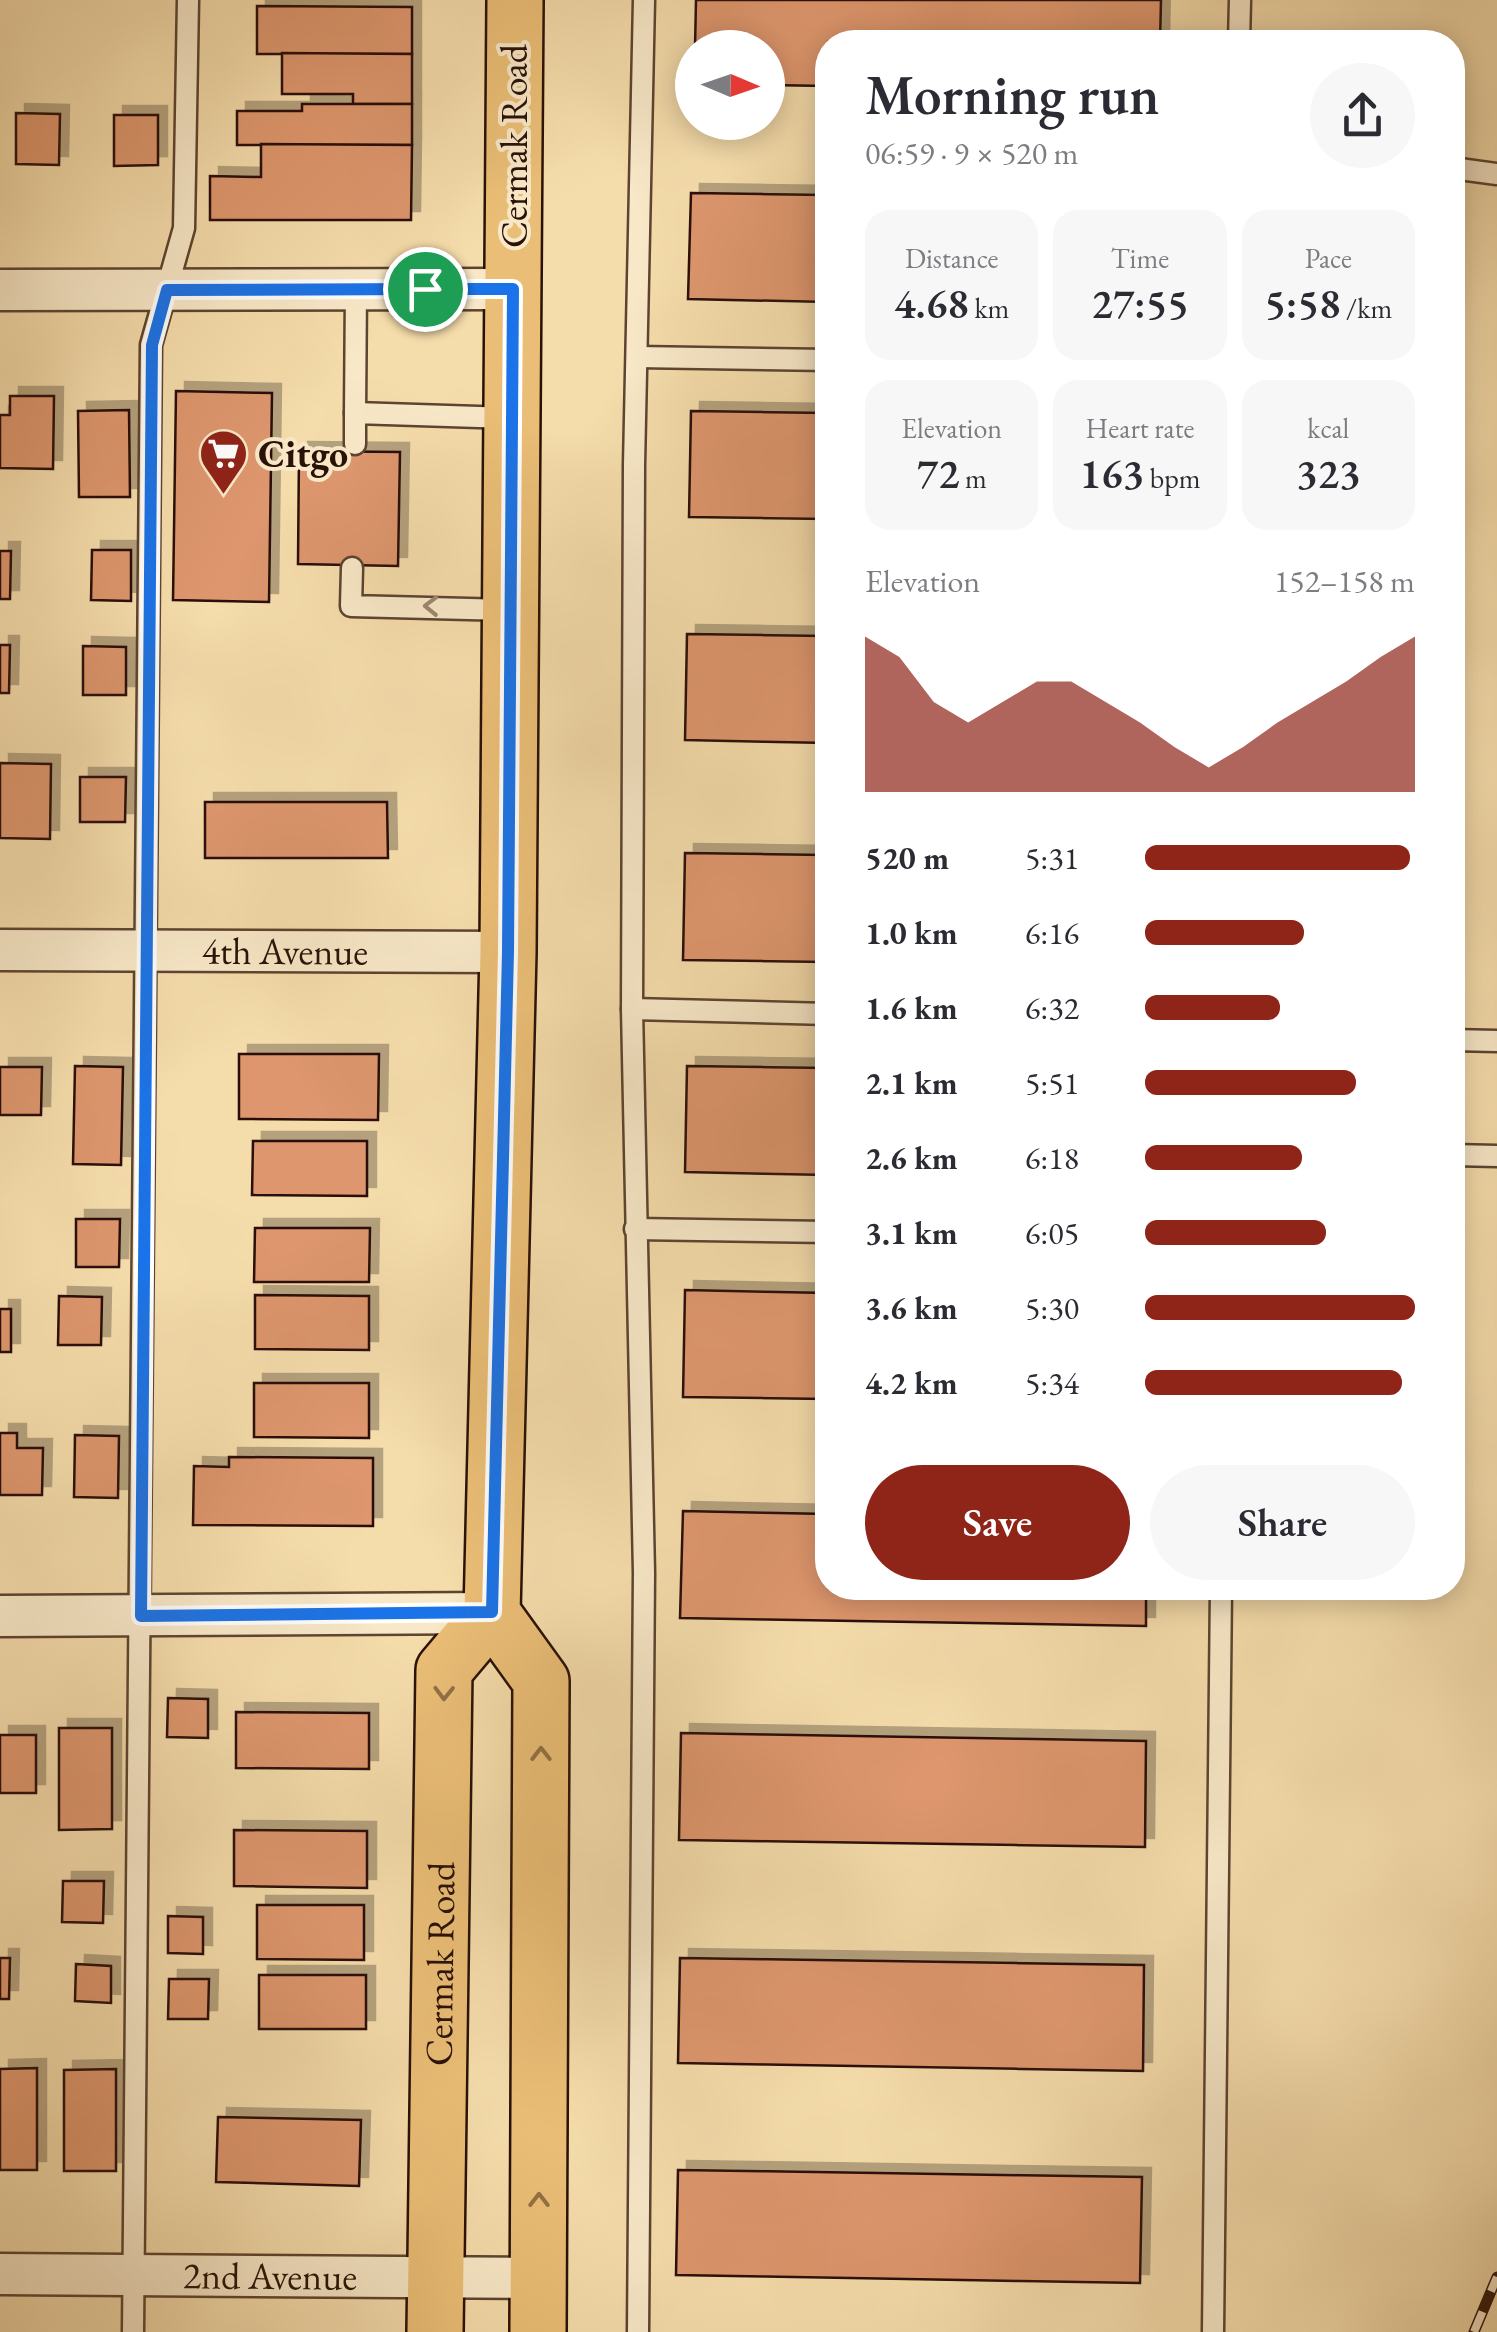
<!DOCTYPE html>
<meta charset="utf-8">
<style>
body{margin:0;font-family:"EB Garamond",serif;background:#f7f7f7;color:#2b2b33;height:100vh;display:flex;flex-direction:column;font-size:38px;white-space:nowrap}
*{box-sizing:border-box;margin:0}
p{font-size:32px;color:#7c7c81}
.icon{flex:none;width:55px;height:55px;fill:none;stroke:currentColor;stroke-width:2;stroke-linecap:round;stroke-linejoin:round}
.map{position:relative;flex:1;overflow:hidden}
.panel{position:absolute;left:815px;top:30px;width:650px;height:1570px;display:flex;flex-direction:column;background:#fff;border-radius:40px;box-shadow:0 5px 25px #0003}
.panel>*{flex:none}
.needle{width:65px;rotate:92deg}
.buttons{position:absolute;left:675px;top:30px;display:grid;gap:20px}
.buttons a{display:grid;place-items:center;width:110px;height:110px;border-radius:50%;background:#fff;box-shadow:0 5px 25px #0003;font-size:50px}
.pin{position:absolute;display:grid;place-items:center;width:85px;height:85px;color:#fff;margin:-42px;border:5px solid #fff;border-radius:50%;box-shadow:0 2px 10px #0007}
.round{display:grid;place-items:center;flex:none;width:105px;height:105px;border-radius:52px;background:#f7f7f7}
.headline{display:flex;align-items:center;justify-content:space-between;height:170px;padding:0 50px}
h1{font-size:55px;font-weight:600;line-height:75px}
.stats{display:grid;grid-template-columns:repeat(3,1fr);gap:15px;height:170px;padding:10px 50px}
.stats div{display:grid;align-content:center;border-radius:25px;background:#f7f7f7;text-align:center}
.stats b{font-size:42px;font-weight:600}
.stats small{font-size:28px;font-weight:400}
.stats p{font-size:28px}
.chart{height:280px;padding:20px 50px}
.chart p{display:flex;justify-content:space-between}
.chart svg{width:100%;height:180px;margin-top:10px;fill:#8f2418;opacity:.7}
.cta{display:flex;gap:20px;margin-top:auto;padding:20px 50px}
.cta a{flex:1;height:115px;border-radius:60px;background:#8f2418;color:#fff;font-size:40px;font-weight:600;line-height:115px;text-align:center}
.cta a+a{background:#f7f7f7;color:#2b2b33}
ul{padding:0 50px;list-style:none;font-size:32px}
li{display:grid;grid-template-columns:160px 120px 1fr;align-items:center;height:75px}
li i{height:25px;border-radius:12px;background:#8f2418}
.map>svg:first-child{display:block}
</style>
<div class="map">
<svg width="1497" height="2332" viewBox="0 0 1497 2332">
<defs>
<filter id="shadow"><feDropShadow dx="9" dy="-9" stdDeviation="0" flood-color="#0004"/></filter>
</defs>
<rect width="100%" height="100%" fill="#f5dcab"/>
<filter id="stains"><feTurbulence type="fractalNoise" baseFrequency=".002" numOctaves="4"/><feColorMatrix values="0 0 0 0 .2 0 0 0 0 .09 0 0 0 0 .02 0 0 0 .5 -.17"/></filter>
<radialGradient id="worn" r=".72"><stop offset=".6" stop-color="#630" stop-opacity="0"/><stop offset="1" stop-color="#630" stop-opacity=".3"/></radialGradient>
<g fill="#dd966d" stroke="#291107" stroke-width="2.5" filter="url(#shadow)">
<polygon points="696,0 1161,0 1160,42 828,42 828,86 768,85 768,48 695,48"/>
<polygon points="257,6 412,7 412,54 257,54"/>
<polygon points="282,53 412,54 412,104 353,104 353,94 282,94"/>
<polygon points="302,104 412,104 412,145 237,145 237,111 302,111"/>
<polygon points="16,113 60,114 59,165 16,164"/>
<polygon points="114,115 158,115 158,165 114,166"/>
<polygon points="261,144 412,145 411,220 210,220 210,176 261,177"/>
<polygon points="691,193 828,195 828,302 688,299"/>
<polygon points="176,391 272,393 269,602 173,600"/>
<polygon points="10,396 54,396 53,469 0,468 0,415 10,415"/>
<polygon points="129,410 130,497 79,497 78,411"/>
<polygon points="691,411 828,413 828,519 689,517"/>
<polygon points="299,451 400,452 398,566 298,564"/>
<polygon points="92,550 131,550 131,601 91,600"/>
<polygon points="0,551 11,551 10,599 0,599"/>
<polygon points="687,634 828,636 828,743 685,740"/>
<polygon points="0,645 10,645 9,693 0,693"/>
<polygon points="83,646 126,647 126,695 83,695"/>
<polygon points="0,763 51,764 50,839 0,838"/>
<polygon points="80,777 126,777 125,822 80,822"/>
<polygon points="205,802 387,802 388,858 205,858"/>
<polygon points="685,853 828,855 828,962 683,960"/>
<polygon points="239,1054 379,1054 378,1120 239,1119"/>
<polygon points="75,1066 123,1067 121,1165 73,1164"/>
<polygon points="687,1066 828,1068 828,1175 685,1172"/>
<polygon points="0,1067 42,1067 41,1115 0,1115"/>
<polygon points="253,1141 367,1141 367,1196 252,1195"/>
<polygon points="76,1219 120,1219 119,1267 76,1267"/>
<polygon points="255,1228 370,1228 369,1282 254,1282"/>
<polygon points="685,1290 828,1293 828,1399 683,1397"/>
<polygon points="255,1295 369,1296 369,1350 255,1349"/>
<polygon points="59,1296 102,1297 101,1345 58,1345"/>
<rect x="0" y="1309" width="11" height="43"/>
<polygon points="254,1383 369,1383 369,1438 254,1437"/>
<polygon points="0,1433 17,1433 17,1448 43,1448 42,1495 0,1495"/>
<polygon points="75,1435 119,1436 118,1498 74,1497"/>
<polygon points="229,1457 373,1458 373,1526 193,1525 194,1466 229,1467"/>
<polygon points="683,1511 828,1514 828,1588 1146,1588 1146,1626 680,1618"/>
<polygon points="168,1698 208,1699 208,1738 167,1737"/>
<polygon points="236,1712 369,1713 369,1769 236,1768"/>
<polygon points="59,1728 112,1728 112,1829 59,1830"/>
<polygon points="681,1733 1146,1741 1145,1847 679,1840"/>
<rect x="0" y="1735" width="36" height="58"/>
<polygon points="234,1830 367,1831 367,1888 234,1886"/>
<polygon points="63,1881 104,1881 103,1923 62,1922"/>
<polygon points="257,1905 364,1905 364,1960 257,1959"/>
<polygon points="168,1916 203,1917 203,1954 168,1953"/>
<polygon points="0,1958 10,1958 9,1999 0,1999"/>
<polygon points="680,1958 1144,1965 1143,2071 678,2063"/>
<polygon points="76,1964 111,1966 111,2003 75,2001"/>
<rect x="259" y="1975" width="107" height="54"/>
<polygon points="169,1979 209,1979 208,2019 168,2019"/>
<polygon points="37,2068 37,2170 0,2170 0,2069"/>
<polygon points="116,2069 116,2171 64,2171 64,2070"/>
<polygon points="218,2117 361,2120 359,2186 216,2182"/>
<polygon points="678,2170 1142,2177 1140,2283 676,2275"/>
</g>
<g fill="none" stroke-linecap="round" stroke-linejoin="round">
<defs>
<g id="lane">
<polyline points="1239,42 1240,0"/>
<polyline points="1452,168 1497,174"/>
<polyline points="637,357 828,360"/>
<polyline points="355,413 356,289"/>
<polyline points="355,444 355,413 510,418"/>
<polyline points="352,568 351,606 508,610"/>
<polyline points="632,1009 828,1014"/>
<polyline points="1452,1040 1497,1041"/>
<polyline points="1452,1155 1497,1156"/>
<polyline points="635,1229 828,1232"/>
<polyline points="133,2332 151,345 184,228 188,0"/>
<polyline points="638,2332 644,1573 632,1009 634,465 644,0"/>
<polyline points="1213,2332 1221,1588"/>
</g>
<g id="street">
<polyline points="0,290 513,289"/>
<path id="s1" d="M0 950 508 952"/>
<polyline points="0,1616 492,1613"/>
<path id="s2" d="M0 2274 538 2278"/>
</g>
<g id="primary">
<polyline points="515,0 508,952 492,1613 541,1681 538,2332"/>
<path id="s3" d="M435 2332 444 1670 492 1613"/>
</g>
</defs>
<use href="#lane" stroke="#5c4430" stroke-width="25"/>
<use href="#street" stroke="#5c4430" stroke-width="45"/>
<use href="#primary" stroke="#291107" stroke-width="60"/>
<use href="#lane" stroke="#f8e8c8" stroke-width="20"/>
<use href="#street" stroke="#f8e8c8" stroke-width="40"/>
<use href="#primary" stroke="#eabe76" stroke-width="55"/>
<defs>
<polyline id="rail" points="1474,2332 1497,2277"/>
</defs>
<use href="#rail" stroke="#291107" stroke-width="11"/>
<use href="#rail" stroke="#f8e8c8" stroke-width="8" stroke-dasharray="22" stroke-linecap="butt"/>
</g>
<defs><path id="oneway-chevron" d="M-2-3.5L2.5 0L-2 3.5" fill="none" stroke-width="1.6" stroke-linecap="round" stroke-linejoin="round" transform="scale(2.5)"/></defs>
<use stroke="#9b8771" href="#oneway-chevron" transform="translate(431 606) rotate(-179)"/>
<g stroke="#937044">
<use href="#oneway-chevron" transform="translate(444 1693) rotate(91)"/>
<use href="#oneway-chevron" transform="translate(541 1754) rotate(-90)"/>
<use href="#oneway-chevron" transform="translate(539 2200) rotate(-90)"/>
</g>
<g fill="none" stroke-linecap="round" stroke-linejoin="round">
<defs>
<polygon id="route" points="425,289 513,289 508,952 492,1612 141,1616 152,345 167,290"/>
</defs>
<use href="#route" stroke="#fff" stroke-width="20"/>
<use href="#route" stroke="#1a73e8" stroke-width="12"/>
</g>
<defs>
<symbol id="supermarket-pin" viewBox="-11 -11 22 30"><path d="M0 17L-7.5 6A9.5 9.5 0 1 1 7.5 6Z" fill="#8f2418" stroke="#f8e8c8"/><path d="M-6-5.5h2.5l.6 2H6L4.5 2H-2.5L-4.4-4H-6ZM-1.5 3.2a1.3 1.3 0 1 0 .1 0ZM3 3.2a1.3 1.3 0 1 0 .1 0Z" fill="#fff"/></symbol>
</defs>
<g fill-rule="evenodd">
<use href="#supermarket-pin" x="196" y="426" width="55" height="75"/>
</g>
<g text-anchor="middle" stroke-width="8" stroke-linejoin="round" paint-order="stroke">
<g font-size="38" fill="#291107" stroke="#f8e8c8">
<text transform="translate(514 146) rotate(-90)" y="13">Cermak Road</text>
<text dy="13" stroke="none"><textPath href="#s1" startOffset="285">4th Avenue</textPath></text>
<text dy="13" stroke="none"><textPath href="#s3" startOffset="368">Cermak Road</textPath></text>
<text dy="13" stroke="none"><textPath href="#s2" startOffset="270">2nd Avenue</textPath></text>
</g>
<g font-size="38" font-weight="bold" fill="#291107" stroke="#f8e8c8" text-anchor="start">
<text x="258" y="467">Citgo</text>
</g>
</g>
<rect width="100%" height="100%" filter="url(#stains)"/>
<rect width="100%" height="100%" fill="url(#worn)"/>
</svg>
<div class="buttons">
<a><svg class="needle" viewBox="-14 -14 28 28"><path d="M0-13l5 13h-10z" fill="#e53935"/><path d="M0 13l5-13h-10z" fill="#7c7c81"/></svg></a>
</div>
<div class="pin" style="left:425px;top:289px;background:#1e9e55"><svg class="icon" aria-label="arrive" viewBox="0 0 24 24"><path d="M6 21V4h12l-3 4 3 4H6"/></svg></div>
<section class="panel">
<div class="headline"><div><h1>Morning run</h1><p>06:59 · 9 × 520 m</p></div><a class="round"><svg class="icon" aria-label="share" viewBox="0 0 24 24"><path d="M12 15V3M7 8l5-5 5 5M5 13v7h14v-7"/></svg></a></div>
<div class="stats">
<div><p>Distance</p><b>4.68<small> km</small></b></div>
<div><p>Time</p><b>27:55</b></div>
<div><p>Pace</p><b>5:58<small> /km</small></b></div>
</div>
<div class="stats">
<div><p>Elevation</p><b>72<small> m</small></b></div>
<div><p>Heart rate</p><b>163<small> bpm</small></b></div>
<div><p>kcal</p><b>323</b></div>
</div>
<div class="chart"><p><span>Elevation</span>152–158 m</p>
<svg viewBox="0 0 160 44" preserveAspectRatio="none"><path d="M0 44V6L10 11L20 22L30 27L40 22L50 17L60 17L70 22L80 27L90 33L100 38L110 33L120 27L130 22L140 17L150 11L160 6V44z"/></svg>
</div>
<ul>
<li><b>520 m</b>5:31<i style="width:98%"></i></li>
<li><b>1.0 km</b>6:16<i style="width:59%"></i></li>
<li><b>1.6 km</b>6:32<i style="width:50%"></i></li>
<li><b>2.1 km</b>5:51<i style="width:78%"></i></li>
<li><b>2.6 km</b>6:18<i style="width:58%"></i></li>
<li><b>3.1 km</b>6:05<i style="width:67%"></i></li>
<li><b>3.6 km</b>5:30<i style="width:100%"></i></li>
<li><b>4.2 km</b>5:34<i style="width:95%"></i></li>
</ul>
<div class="cta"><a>Save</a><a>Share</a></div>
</section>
</div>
